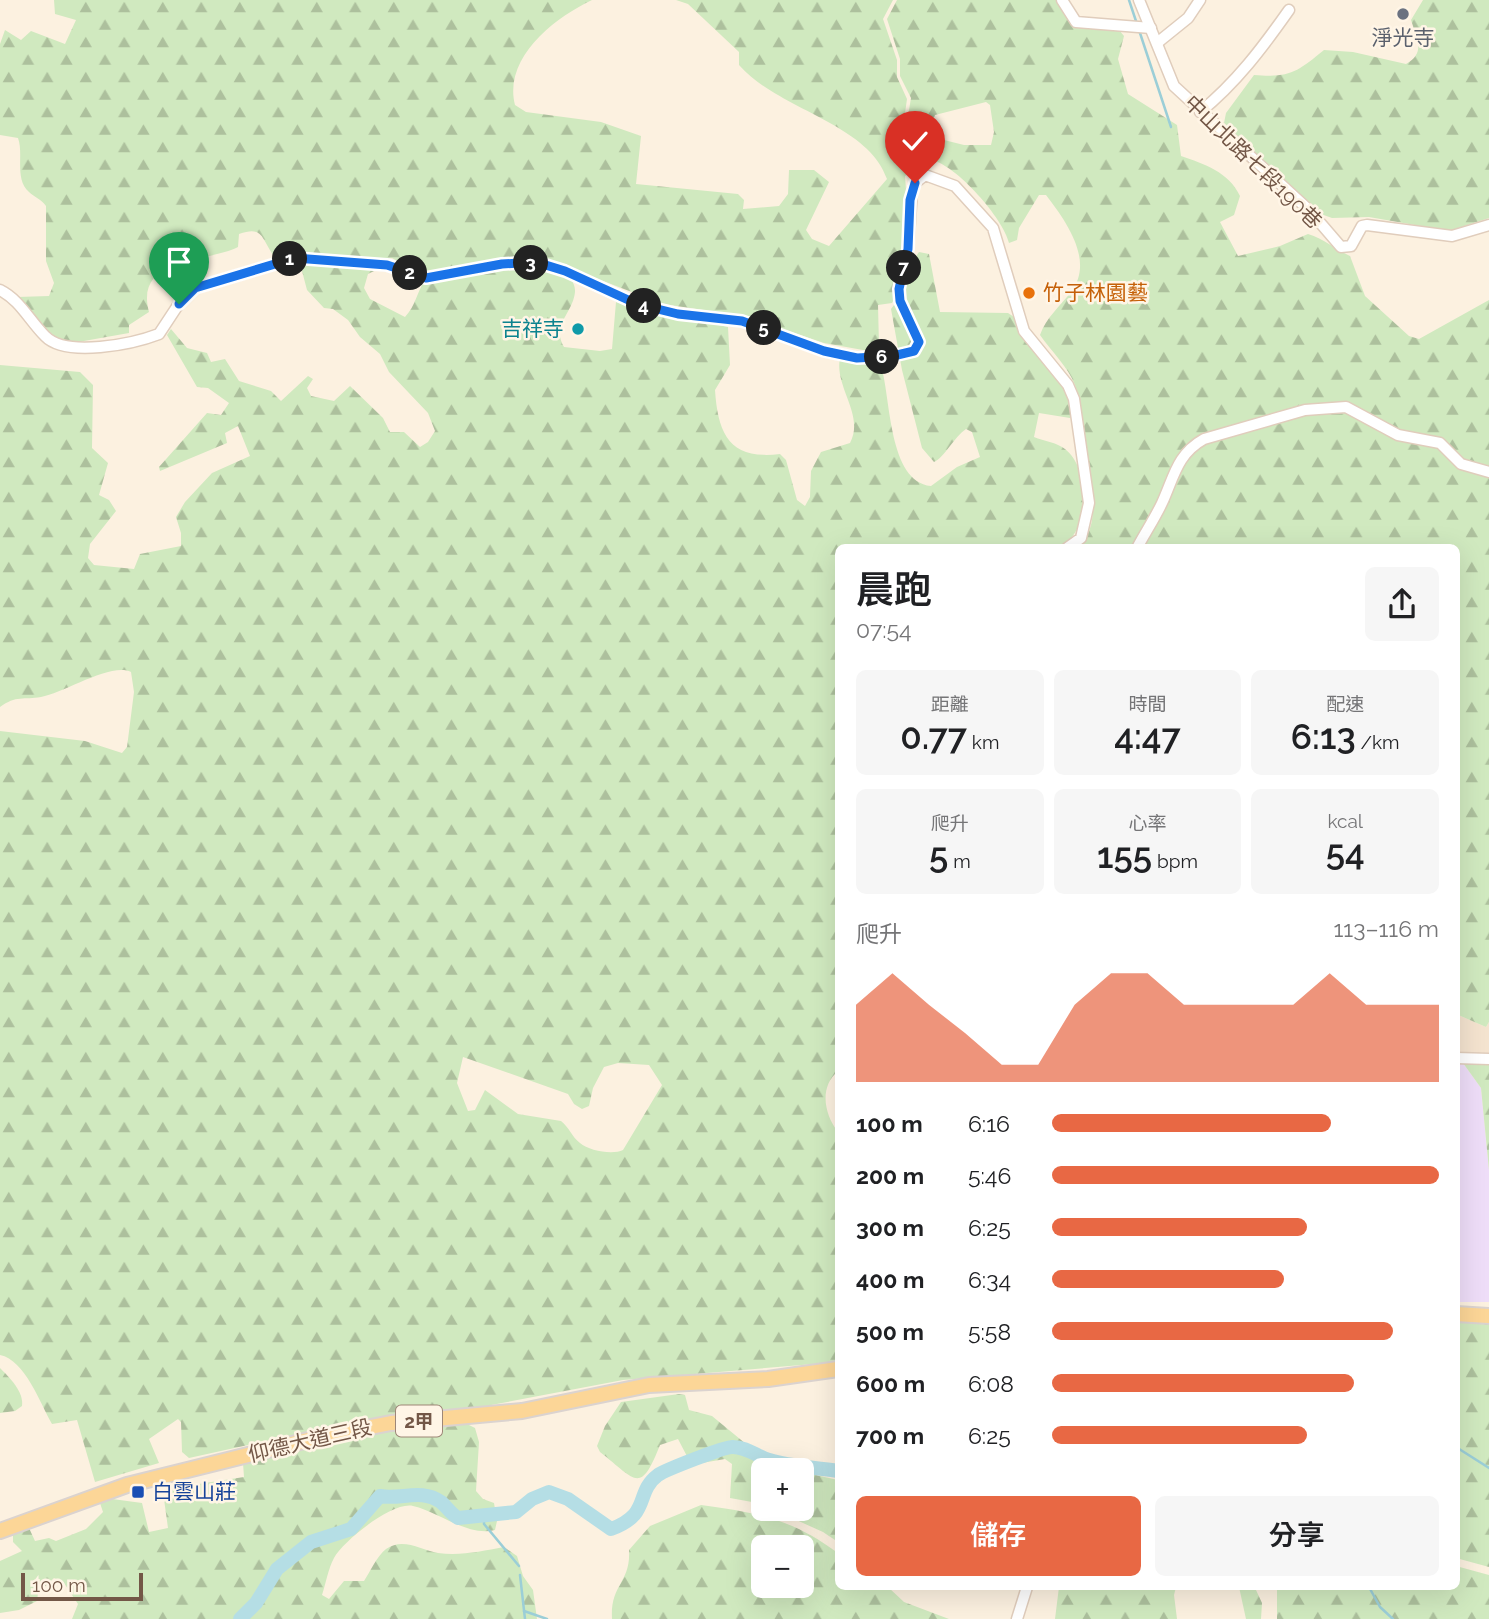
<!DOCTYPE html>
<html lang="zh-TW">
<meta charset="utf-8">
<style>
body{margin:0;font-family:Raleway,"Noto Sans TC",sans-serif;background:#f6f6f6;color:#202124;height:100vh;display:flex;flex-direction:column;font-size:26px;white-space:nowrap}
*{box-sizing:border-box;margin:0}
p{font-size:23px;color:#757577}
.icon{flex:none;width:38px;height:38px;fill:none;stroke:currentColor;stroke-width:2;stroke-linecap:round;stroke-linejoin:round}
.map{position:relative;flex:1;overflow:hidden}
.details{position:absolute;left:835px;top:544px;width:625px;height:1046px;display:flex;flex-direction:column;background:#fff;border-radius:10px;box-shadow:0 7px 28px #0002}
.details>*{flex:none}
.fabs{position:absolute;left:751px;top:1458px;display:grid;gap:14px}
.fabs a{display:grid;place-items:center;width:63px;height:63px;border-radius:10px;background:#fff;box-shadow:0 7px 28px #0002;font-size:35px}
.scale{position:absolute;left:21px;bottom:18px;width:122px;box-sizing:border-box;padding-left:7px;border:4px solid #735747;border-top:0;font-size:19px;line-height:24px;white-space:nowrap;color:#735747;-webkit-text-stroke:5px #fff5e6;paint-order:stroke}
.pin{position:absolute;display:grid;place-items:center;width:60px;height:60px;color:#fff;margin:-72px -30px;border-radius:50% 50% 50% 0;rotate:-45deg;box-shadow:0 0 7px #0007}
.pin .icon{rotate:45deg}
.km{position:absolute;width:35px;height:35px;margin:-18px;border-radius:50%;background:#222;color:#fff;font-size:19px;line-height:35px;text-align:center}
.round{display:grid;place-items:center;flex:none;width:74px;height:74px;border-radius:10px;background:#f6f6f6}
.overview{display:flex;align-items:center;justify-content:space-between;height:119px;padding:0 21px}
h1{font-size:38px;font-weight:600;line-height:52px}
.figures{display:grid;grid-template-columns:repeat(3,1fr);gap:10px;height:119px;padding:7px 21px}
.figures div{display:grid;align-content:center;border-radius:10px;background:#f6f6f6;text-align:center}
.figures b{font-size:35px;font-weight:600}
.figures small{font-size:19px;font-weight:400}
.figures p{font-size:19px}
.chart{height:196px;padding:14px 21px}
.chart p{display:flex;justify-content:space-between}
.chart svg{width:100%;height:126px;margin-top:7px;fill:#e86844;opacity:.7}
.cta{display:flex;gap:14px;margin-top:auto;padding:14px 21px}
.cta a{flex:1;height:80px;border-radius:10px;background:#e86844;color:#fff;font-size:28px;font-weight:600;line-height:80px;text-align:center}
.cta a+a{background:#f6f6f6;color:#202124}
ul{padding:0 21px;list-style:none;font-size:23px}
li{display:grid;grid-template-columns:112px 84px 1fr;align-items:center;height:52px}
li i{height:18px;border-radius:9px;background:#e86844}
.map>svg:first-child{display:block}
</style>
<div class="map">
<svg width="1489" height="1619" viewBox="0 0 1489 1619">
<defs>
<pattern id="forest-firs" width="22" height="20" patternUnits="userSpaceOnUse" patternTransform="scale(1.75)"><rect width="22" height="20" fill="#d0e9bf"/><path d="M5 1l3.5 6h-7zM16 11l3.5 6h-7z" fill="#adc09d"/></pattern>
</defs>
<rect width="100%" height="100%" fill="#fcf1e0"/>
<polygon fill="#f4e3cf" points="1456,1014 1486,1027 1489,1022 1489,1057 1456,1054"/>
<polygon fill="#eeddf8" points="1463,1063 1481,1088 1489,1170 1489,1302 1456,1302 1456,1065"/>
<g fill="url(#forest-firs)" fill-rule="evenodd">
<path d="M54 0H592C554 18 503 58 515 105L526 112 601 122 641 136 636 184 738 194 744 200 743 209 779 206 788 194 789 170H814L829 182 806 230 812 239 829 246 887 179C868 123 778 110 739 65V52L688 4 676 0H893L883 19 897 60V77L907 99 902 134 907 146 905 157 909 146 905 134 911 98 900 76V59L887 19 897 0H1059L1073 25 1119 30 1124 36 1118 59 1128 94 1177 125 1181 156C1204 164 1229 172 1240 196L1234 215 1220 222 1238 256 1280 246 1308 234C1324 239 1335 249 1350 256L1365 296 1409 336 1419 339 1489 300V468L1462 461 1441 439 1398 432 1347 404 1322 403 1204 436 1189 444 1166 477 1160 500 1131 548H1077C1106 521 1086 486 1084 455 1083 429 1084 409 1075 385 1068 367 1051 351 1040 335 1046 318 1060 306 1071 292 1095 261 1066 221 1046 195H1039L1019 228 1017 240 1009 243C1003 218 957 166 932 160L921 169 906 157 917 169 905 176 907 203 897 293 892 303 878 305 879 345 874 352 824 343 744 316 663 304 551 261 537 259 427 273 413 270 392 258 348 261 273 255C261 237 263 226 239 234L238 247C207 263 134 256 149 312L129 325V333L67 344 45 331 17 297 49 296 54 283 46 261V206C41 199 34 197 29 192 14 179 24 154 18 138L0 135V44L5 30 21 40 31 31 65 44 76 20 55 14ZM986 102 990 105 994 132 991 145H964L932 137 931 126 935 115Z"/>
<path d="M1423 0H1489V218L1449 231 1369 217 1332 218 1318 213 1224 123 1226 113 1254 75C1290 78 1297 72 1324 50L1353 52 1406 64C1426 53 1417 39 1411 20Z"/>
<path d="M919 252 929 254 940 312 1008 313 1014 317 1025 341 1065 387 1073 414 1070 418 1039 413 1034 437C1044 441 1058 443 1065 449 1091 469 1093 537 1055 548H838V1071C819 1087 824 1114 838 1132V1362L623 1380 454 1412 362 1420 189 1458 182 1452 181 1422 178 1419 149 1439 159 1463 95 1482 77 1420 52 1424C40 1403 25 1360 0 1355V731L85 741 122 753 127 747 134 692 131 672C111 662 64 693 41 697 24 700 16 695 0 707V365L80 372 93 385 92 448 108 463 99 495 109 500 116 511 90 544 88 558 94 565 134 569 140 554 181 546V533L176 517 185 502 212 473 250 456 238 426 225 433 227 443 160 471 159 467 207 413 221 415 229 403 208 388 197 387 167 335 171 329 187 348 207 353 211 362 225 359 239 381 271 391 281 401 308 376 313 379 307 388 311 396 334 401 350 386 383 418 390 432H404L420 447 428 442 435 431 428 413 389 372 380 354 360 337 348 320 333 309 324 308 307 290 302 271 306 262 378 269 368 274 364 288 370 299 405 317C416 305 416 294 425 280 448 276 578 249 575 292 573 313 551 325 564 347L600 351 612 349 616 302 728 327 730 365 715 390C718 435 730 460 780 454L786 460 797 500 805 506 810 497 811 471 821 452 850 443C865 415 834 387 840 358L859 363 878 362 881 366C891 397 888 482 931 486L957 467 980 457 972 432 966 429C954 437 944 458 934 462L922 448 902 370 891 309C906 292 906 269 919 252ZM463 1057 568 1094 574 1104 582 1109 589 1106 593 1088 604 1067 618 1063 649 1065 662 1085 623 1150C613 1155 589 1151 580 1143 572 1137 569 1127 561 1121L518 1114 485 1090 475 1110 468 1111 457 1083Z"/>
<polygon points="1323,410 1345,411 1396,439 1438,446 1489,474 1489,1022 1486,1027 1456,1014 1456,548 1139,548 1183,461 1207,441"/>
<polygon points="1462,1053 1489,1057 1489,1170 1481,1088 1463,1063"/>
<polygon points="1456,1320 1489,1321 1489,1567 1456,1558"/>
<path d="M0 1368C10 1378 24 1392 22 1406L15 1411 0 1413Z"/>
<path d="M679 1394 685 1395 689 1410 712 1416 746 1444 795 1470H763V1504L730 1498 732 1464 725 1459 696 1464 690 1462 678 1439 660 1445C640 1496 636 1480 600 1452L597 1446 605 1426 621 1402Z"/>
<path d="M467 1424 475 1428 479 1442 476 1491 483 1499 494 1503 497 1521 495 1530C468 1537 439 1512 413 1506 393 1501 343 1541 334 1558 328 1569 326 1583 322 1595L329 1599 344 1581H364C370 1572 377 1556 386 1549 403 1537 421 1550 438 1553 461 1556 482 1551 504 1547L517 1556 523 1576 533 1590 537 1619H72L78 1604 64 1583 54 1578 38 1593 37 1601 19 1610 0 1613V1561L22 1551 13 1542V1532L29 1528 35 1541 49 1538 56 1541 86 1529 103 1512 100 1503 105 1498 142 1503 149 1532 168 1528 163 1492 166 1489 244 1477 243 1463C316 1443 392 1427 467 1424Z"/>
<polygon points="802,1472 838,1480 838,1542 823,1532 772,1509 802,1508"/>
<path d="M701 1505C758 1513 790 1518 838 1553V1587H888L904 1602 949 1619H612C610 1584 631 1583 629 1550L650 1526ZM763 1547H802V1586H763Z"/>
<polygon points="1456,1566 1489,1575 1489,1619 1277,1619 1277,1587 1456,1587"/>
<polygon points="1059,1587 1176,1587 1174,1595 1177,1619 1055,1619"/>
<polygon points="1239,1587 1261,1587 1256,1590 1262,1603 1261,1619 1246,1619"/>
</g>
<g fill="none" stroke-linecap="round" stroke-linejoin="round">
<g stroke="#9bced7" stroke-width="2.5">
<polyline points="1129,0 1137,24"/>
<polyline points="1139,30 1171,127"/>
<polyline points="1456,1447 1489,1468"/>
<polyline points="836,1471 838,1487"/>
<polyline points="484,1514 484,1524 519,1566"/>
<polyline points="520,1575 525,1619"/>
<polyline points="1369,1587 1380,1607 1393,1619"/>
<polyline points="524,1611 547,1619"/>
</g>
<path stroke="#b5dee5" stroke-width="14" d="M240 1619 256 1603 277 1569 311 1542 351 1529 380 1496C401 1500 421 1488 441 1502 447 1507 451 1514 458 1518L516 1512 532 1499 549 1492 568 1499 611 1529C652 1514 634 1493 658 1475 665 1470 726 1446 733 1447 746 1447 757 1456 769 1460 791 1467 815 1467 838 1471"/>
<defs>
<g id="street">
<polyline points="1062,0 1076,22 1151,28"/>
<polyline points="1139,0 1174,86 1310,211 1341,247 1351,246 1362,226 1367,225 1452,236 1489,225"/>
<polyline points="1157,43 1188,18 1200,0"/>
<path d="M1200 112C1236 83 1263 47 1289 10"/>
<path d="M0 290C20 300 29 320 45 336 66 358 133 344 159 334L186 293 195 288 295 258 387 265 426 278 502 264 536 263 565 271 637 304 678 314 742 321 824 351 857 358 893 356 914 351 919 342 900 301 899 289 908 249 912 191 915 183 925 175 955 186 993 228 1024 331 1068 385 1074 399 1089 503 1081 538 1067 548"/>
<path d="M1137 548C1145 533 1155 518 1162 503 1174 477 1177 454 1204 439L1305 410 1346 407 1398 435 1440 443 1461 464 1489 472"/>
<polyline points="1456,1058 1489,1059"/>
<polyline points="1017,1619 1027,1587"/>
</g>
<g id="primary">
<polyline points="1456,1314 1489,1316"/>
<polyline points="0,1531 127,1485 324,1436 391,1423 522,1411 649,1385 768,1379 838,1369"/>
</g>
</defs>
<use href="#street" stroke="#e0cdbc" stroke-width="13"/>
<use href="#primary" stroke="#dbd3cf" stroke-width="18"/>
<use href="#street" stroke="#fff" stroke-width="10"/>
<use href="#primary" stroke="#fcd697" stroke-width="14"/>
</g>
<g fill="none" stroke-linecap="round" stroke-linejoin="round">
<defs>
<polyline id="route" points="179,304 195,288 295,258 387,265 426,278 502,264 536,262 565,271 637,304 678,314 742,321 824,351 857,358 893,356 914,351 919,342 900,301 899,289 908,249 910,200 915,183"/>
</defs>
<use href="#route" stroke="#fff" stroke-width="14"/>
<use href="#route" stroke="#1a73e8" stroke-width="9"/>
</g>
<circle fill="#6b7280" stroke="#fff5e6" stroke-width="2.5" cx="1403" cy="14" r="7"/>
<circle fill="#e8710a" stroke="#fff5e6" stroke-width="2.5" cx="1029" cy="293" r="7"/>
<circle fill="#0f9aa8" stroke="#fff5e6" stroke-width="2.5" cx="578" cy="329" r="7"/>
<rect fill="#1a4fb4" stroke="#fff5e6" stroke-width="2.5" x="131" y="1485" width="14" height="14" rx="3.5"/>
<g text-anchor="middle" stroke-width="5" stroke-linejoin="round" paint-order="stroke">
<rect fill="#fff5e6" stroke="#9d8677" stroke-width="2" x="396" y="1405.5" width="46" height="31" rx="5"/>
<g font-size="19" font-weight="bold" fill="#735747">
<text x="419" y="1428">2甲</text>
</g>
<g font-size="21" fill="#5b616d" stroke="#fff5e6">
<text x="1403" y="45">淨光寺</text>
</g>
<g font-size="21" fill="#735747" stroke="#fff5e6">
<text transform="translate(1253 162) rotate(44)" y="7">中山北路七段190巷</text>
<text transform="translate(310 1441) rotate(-13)" y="7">仰德大道三段</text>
</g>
<g font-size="21" fill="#c56008" stroke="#fff5e6" text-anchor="start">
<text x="1043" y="300">竹子林園藝</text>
</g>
<g font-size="21" fill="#0d838f" stroke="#fff5e6" text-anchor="end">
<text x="564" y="336">吉祥寺</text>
</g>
<g font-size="21" fill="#164399" stroke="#fff5e6" text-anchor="start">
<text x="152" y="1499">白雲山莊</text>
</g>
</g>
</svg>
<div class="fabs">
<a>+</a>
<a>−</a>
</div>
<div class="scale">100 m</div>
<div class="pin" style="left:179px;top:304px;background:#1e9e55"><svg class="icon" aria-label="arrive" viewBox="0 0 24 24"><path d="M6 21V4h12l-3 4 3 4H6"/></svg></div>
<div class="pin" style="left:915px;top:183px;background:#d93025"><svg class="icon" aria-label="check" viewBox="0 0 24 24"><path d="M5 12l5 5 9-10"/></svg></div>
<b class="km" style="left:290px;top:259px">1</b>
<b class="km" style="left:410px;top:273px">2</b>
<b class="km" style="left:531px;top:263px">3</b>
<b class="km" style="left:644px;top:306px">4</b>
<b class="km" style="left:764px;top:328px">5</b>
<b class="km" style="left:882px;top:357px">6</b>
<b class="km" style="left:904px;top:268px">7</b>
<section class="details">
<div class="overview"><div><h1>晨跑</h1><p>07:54</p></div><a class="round"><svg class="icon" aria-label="share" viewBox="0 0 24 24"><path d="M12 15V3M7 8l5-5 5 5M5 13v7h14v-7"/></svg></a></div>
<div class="figures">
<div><p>距離</p><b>0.77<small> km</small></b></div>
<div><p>時間</p><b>4:47</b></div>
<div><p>配速</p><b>6:13<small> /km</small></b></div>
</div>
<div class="figures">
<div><p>爬升</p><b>5<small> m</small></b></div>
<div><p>心率</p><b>155<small> bpm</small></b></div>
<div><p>kcal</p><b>54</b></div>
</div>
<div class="chart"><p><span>爬升</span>113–116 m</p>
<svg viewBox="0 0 160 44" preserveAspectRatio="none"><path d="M0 44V17L10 6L20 17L30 27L40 38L50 38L60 17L70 6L80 6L90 17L100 17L110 17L120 17L130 6L140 17L150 17L160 17V44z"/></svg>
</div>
<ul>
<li><b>100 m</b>6:16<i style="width:72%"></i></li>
<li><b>200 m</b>5:46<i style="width:100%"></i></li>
<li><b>300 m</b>6:25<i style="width:66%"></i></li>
<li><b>400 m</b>6:34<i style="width:60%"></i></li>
<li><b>500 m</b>5:58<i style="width:88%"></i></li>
<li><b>600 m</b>6:08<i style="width:78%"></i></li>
<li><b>700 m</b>6:25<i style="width:66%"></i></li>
</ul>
<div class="cta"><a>儲存</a><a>分享</a></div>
</section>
</div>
